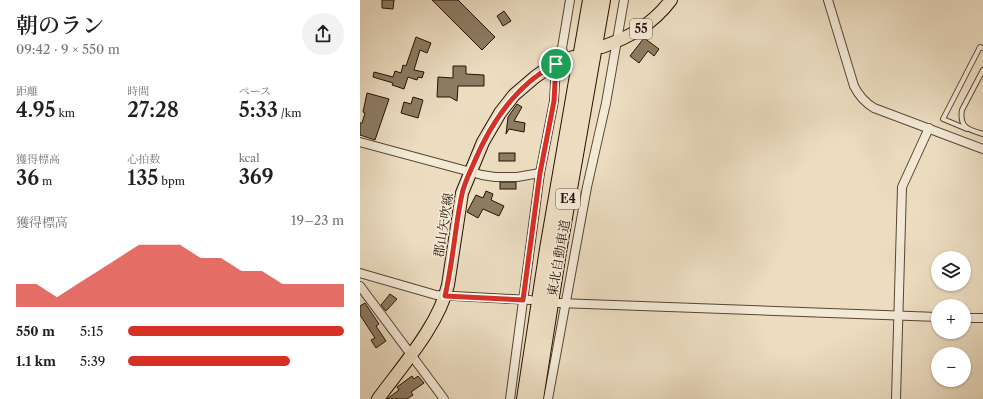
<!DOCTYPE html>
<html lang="ja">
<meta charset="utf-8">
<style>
body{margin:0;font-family:"Libre Caslon Text","Noto Serif JP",serif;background:#f2f2f2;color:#202124;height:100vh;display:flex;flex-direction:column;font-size:15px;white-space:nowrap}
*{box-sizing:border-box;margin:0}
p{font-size:13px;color:#757577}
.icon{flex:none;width:22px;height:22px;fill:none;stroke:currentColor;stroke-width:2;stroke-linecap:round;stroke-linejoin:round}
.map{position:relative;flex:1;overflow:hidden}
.side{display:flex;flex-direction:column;background:#fff;width:360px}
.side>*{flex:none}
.buttons{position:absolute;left:571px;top:251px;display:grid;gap:8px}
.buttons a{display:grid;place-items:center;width:40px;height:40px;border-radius:50%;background:#fff;box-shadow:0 1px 3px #0004;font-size:20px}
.pin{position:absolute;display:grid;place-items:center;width:34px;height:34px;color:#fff;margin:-17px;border:2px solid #fff;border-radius:50%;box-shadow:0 1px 4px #0007}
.round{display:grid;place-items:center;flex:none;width:42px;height:42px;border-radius:21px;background:#f2f2f2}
.summary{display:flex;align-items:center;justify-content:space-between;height:68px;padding:0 16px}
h1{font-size:22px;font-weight:600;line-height:30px}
.figures{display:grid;grid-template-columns:repeat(3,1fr);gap:6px;height:68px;padding:4px 16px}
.figures div{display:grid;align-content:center}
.figures b{font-size:20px;font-weight:600}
.figures small{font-size:11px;font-weight:400}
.figures p{font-size:11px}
.chart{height:112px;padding:8px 16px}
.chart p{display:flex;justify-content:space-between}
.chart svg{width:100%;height:72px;margin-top:4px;fill:#d93025;opacity:.7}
ul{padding:0 16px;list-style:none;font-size:13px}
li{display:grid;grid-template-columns:64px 48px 1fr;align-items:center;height:30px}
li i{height:10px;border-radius:5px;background:#d93025}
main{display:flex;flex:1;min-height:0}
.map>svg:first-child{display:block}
</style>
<main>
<section class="side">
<div class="summary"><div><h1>朝のラン</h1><p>09:42 · 9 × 550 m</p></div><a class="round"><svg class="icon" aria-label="share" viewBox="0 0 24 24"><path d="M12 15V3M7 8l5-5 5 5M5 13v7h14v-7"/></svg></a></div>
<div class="figures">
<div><p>距離</p><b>4.95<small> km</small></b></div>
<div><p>時間</p><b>27:28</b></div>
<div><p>ペース</p><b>5:33<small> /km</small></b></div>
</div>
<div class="figures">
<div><p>獲得標高</p><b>36<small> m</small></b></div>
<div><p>心拍数</p><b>135<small> bpm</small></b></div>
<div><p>kcal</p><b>369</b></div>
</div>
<div class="chart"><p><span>獲得標高</span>19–23 m</p>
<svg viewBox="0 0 160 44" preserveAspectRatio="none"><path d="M0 44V30L10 30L20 38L30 30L40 22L50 14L60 6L70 6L80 6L90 14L100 14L110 22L120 22L130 30L140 30L150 30L160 30V44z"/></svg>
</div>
<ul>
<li><b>550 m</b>5:15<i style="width:100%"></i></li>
<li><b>1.1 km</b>5:39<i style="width:75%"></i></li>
</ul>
</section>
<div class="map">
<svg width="623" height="399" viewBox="0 0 623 399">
<rect width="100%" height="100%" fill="#ecddc1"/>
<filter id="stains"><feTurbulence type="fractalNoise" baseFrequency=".005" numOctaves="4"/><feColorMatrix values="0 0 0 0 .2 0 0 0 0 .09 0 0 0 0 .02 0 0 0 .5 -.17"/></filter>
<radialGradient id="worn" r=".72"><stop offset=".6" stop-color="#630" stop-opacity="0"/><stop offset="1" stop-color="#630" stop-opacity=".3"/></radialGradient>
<g fill="#8d7c64" stroke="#261200">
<polygon points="22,0 34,0 33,9 22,8"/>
<polygon points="72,0 98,0 135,37 122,50"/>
<polygon points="144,11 151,21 143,26 137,16"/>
<polygon points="56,37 71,43 67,53 60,50 54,70 64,72 62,78 58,77 57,80 48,77 44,89 32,85 33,83 13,77 14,72 33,77 35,71 41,73 43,65 46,66"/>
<polygon points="284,38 299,49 294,56 288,51 279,63 270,56"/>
<polygon points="93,66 106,66 106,74 124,75 124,86 98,86 97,101 90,97 77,97 78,77 93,78"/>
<polygon points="7,93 29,99 15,140 0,135 0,123 2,123 5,113 3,112"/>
<polygon points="53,97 63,100 58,118 41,113 44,102 51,104"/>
<polygon points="157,104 162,107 154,121 165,123 164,132 149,129 146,134 148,117"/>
<rect x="139" y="153" width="16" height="8"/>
<rect x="140" y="182" width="16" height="7"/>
<polygon points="126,191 133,194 131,200 144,206 139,216 123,209 118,218 107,212 116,195 123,198"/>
<polygon points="30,294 37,299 26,311 21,305"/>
<polygon points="5,303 19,324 16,326 26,341 16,348 11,340 15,338 0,315 0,306"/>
<polygon points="52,376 54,379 58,376 64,383 51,392 53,395 47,399 27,399 39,390 37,387"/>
</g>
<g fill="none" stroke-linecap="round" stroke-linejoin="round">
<defs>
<g id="lane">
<path d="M623 70 602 110C599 128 609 130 623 134"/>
<polyline points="607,129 583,119 620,47 623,48"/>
</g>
<g id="street">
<path d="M468 0 494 86C499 96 504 102 514 108L623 149"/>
<polyline points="205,61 202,48 210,0"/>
<polyline points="0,142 122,175 135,177 157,177 180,173"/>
<polyline points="0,273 76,295 170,300"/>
<polyline points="0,286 84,399"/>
<polyline points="199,303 578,317"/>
<polyline points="604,318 623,318"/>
<polyline points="150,399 180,173 194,101 196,65"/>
<polyline points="188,399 227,187 246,103 264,0"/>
<polyline points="536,399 542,187 569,128"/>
</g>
<g id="primary">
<path d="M242 47C270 37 293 24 311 0"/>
<path d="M18 399C42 366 79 325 88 285L102 193 123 142 140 113 154 95 175 77 185 70 213 57"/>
</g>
<g id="highway">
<polyline points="164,399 187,249 230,0"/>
<polyline points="176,399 199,252 243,0"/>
</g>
</defs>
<use href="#lane" stroke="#584530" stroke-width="6"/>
<use href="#street" stroke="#584530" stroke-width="10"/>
<use href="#primary" stroke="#261200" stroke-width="14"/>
<use href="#highway" stroke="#261200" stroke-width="16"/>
<use href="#lane" stroke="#f3e9d7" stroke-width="4"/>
<use href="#street" stroke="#f3e9d7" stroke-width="8"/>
<use href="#primary" stroke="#ecddc1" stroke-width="12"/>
<use href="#highway" stroke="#ecddc1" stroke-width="14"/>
</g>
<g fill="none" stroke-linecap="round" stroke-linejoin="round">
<defs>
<path id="route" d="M196 64 194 101 180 173 163 300 85 296C93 262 95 227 102 194 104 184 109 174 113 165 130 124 155 85 196 64Z"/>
</defs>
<use href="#route" stroke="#fff" stroke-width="8"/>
<use href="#route" stroke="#d93025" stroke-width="5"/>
</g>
<g text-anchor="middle" stroke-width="3" stroke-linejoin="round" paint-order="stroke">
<g fill="#f3e9d7" stroke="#645240" stroke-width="1">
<rect x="270" y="19" width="22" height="20" rx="3"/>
<rect x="196" y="189" width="24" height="20" rx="3"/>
</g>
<g font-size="12" font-weight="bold" fill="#261200">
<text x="281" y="33">55</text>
<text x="208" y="203">E4</text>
</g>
<g font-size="13" fill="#261200" stroke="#f3e9d7">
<text transform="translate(83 225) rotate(-81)" y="5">郡山矢吹線</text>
<text transform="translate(198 258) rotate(-80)" y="5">東北自動車道</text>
</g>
</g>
<rect width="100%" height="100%" filter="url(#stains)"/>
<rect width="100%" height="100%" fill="url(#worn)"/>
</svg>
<div class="buttons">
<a><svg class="icon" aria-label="layers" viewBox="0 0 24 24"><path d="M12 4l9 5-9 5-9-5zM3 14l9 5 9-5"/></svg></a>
<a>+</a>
<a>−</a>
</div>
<div class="pin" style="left:196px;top:64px;background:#1e9e55"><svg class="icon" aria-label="arrive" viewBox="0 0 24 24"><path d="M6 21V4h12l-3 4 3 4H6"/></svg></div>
</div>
</main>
